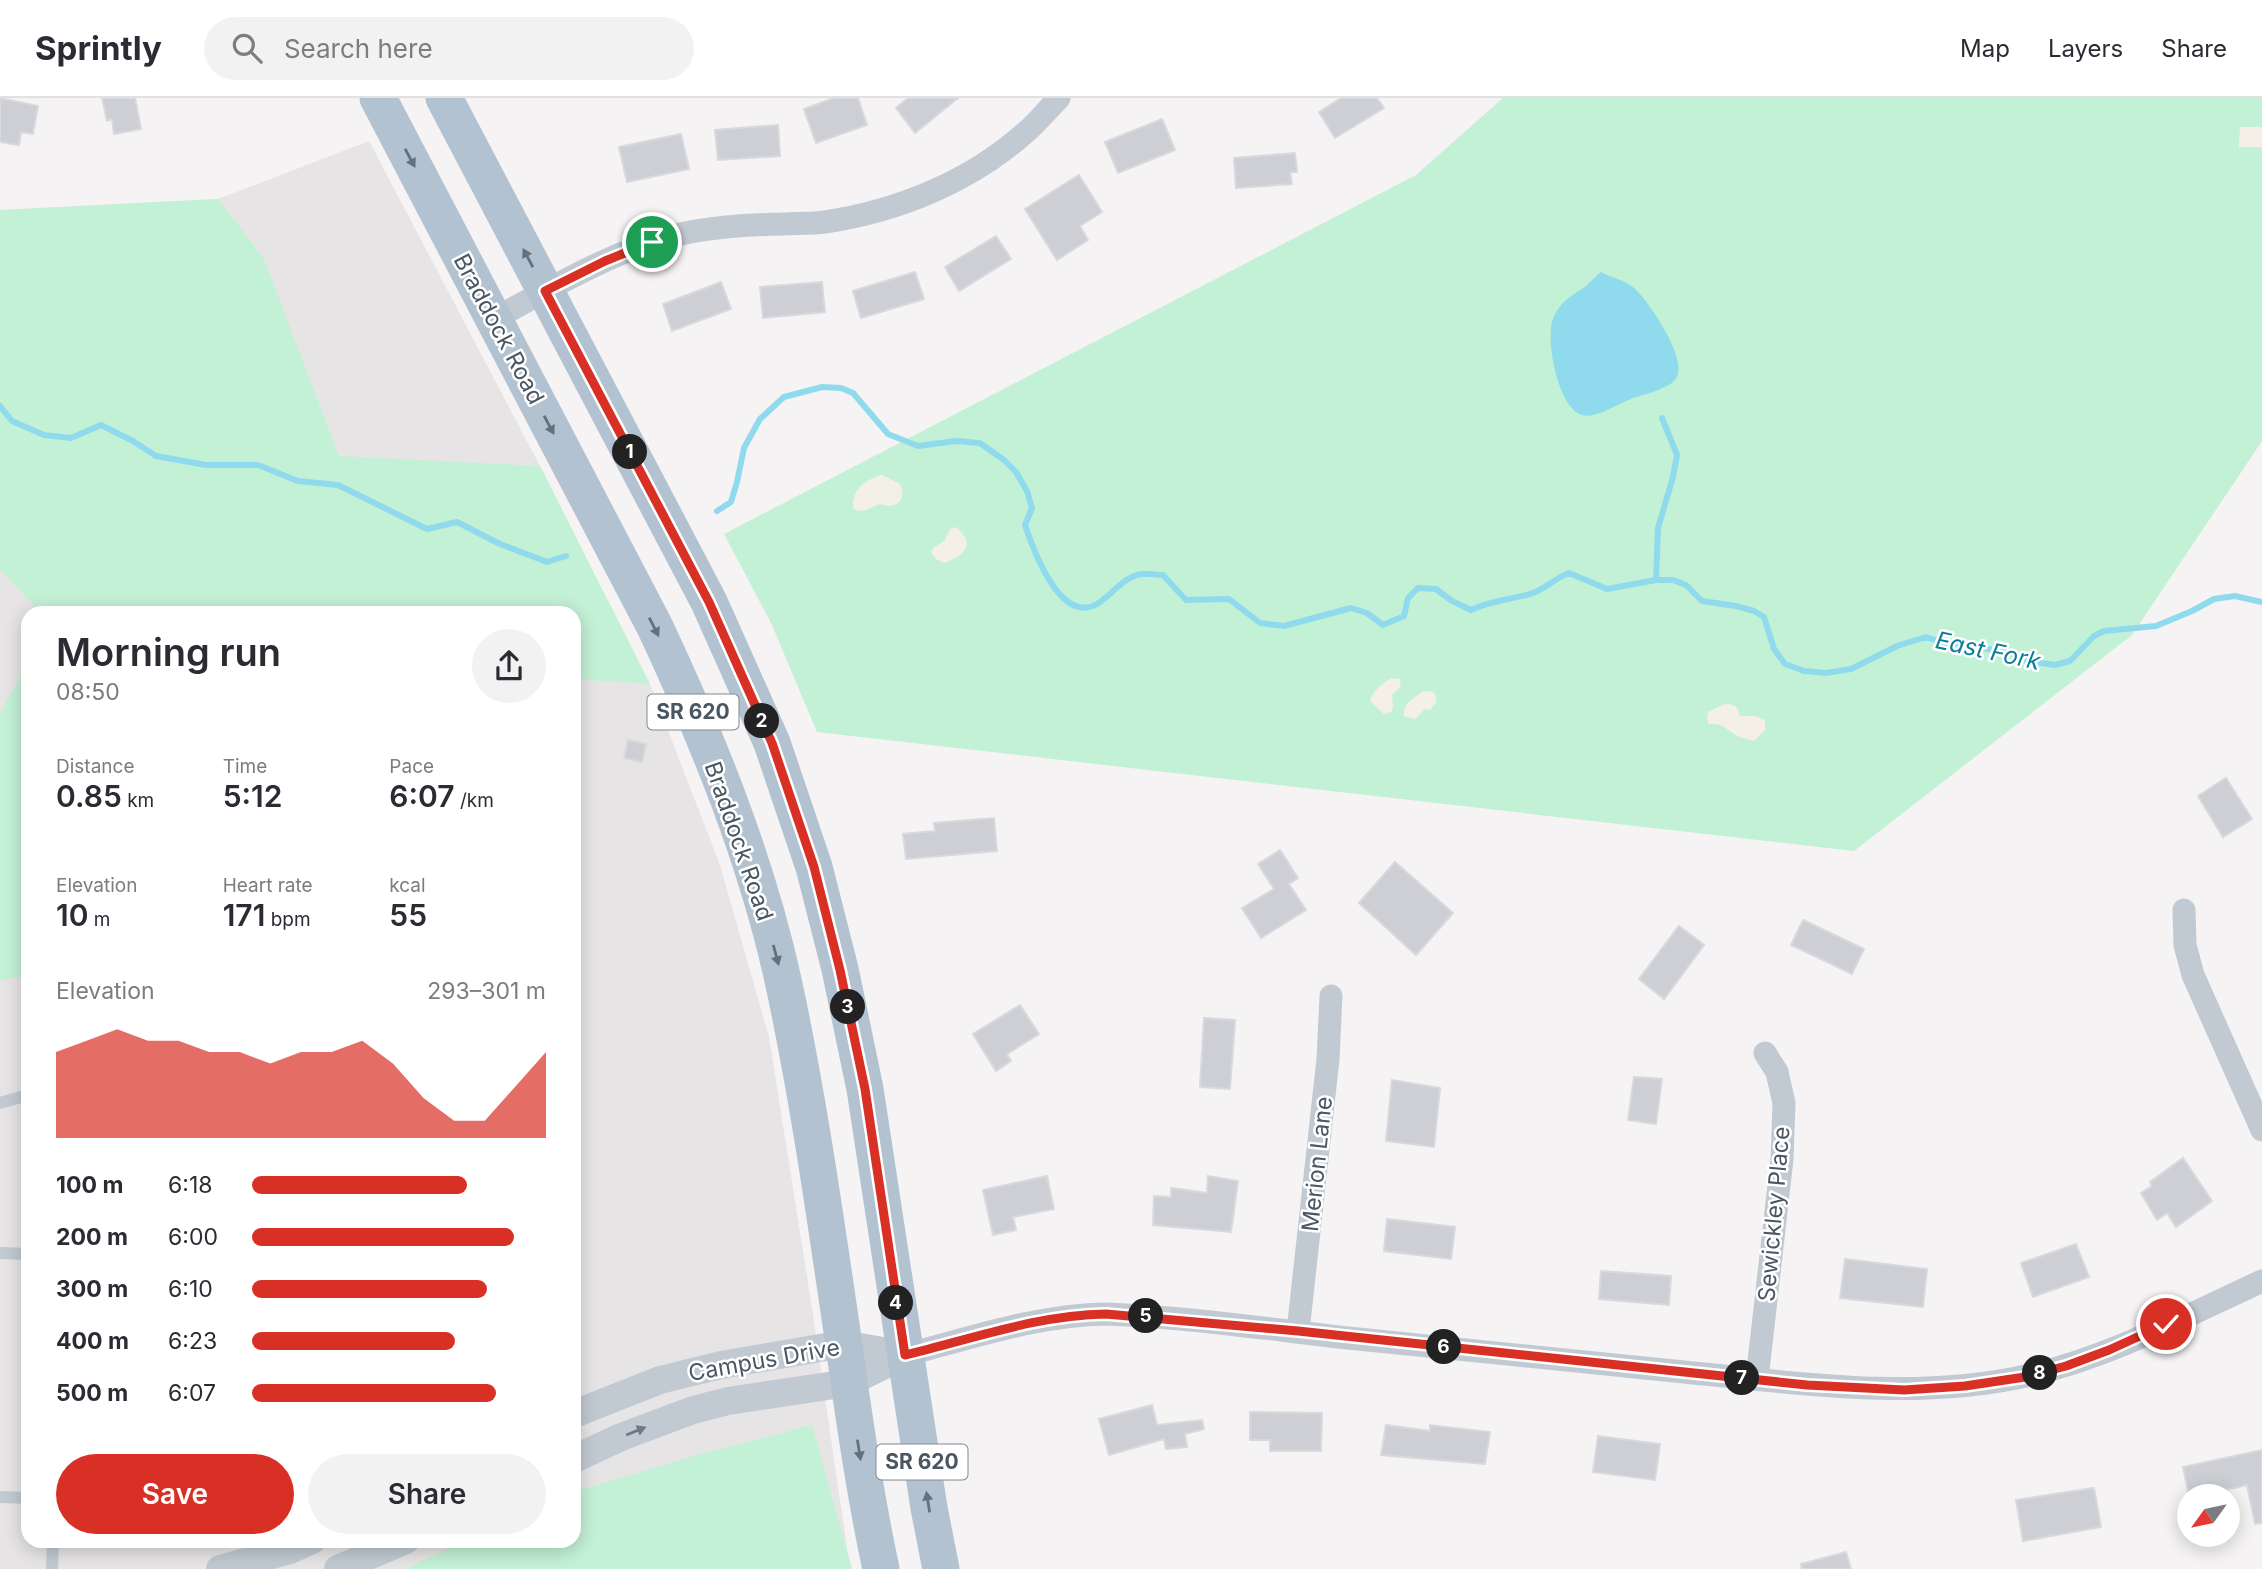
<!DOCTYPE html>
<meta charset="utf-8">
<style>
body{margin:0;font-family:Inter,sans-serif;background:#f2f2f3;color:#2b2b33;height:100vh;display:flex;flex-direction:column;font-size:26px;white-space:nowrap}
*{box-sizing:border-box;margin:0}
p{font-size:23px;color:#7c7c81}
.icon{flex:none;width:38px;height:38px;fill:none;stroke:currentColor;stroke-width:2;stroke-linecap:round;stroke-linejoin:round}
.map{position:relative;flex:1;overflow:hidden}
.sheet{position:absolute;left:21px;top:508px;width:560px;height:942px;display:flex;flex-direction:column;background:#fff;border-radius:21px;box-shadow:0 4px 18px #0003}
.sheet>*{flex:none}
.needle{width:46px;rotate:237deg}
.tools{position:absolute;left:2177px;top:1386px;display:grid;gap:14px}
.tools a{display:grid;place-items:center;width:63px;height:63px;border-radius:50%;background:#fff;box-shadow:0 4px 18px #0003;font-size:35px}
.pin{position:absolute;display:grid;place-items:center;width:60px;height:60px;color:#fff;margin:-30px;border:4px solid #fff;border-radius:50%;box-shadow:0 2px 7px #0007}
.km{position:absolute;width:35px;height:35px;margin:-18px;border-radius:50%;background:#222;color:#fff;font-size:19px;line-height:35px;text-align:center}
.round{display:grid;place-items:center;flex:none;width:74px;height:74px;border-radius:37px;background:#f2f2f3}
.summary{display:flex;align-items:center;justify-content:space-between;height:119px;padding:0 35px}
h1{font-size:38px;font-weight:600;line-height:52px}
.figures{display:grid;grid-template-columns:repeat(3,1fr);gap:10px;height:119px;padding:7px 35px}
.figures div{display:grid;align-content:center}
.figures b{font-size:30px;font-weight:600}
.figures small{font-size:19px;font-weight:400}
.figures p{font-size:19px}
.chart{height:196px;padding:14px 35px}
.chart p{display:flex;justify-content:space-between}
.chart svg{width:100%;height:126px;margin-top:7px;fill:#d93025;opacity:.7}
.button{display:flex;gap:14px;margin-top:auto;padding:14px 35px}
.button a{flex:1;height:80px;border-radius:42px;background:#d93025;color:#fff;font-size:28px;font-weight:600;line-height:80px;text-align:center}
.button a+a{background:#f2f2f3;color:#2b2b33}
ul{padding:0 35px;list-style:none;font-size:23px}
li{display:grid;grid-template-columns:112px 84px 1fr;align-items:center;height:52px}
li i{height:18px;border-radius:9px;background:#d93025}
header{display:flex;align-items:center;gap:42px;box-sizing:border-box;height:98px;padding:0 35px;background:#fff;border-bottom:2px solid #e1e1e2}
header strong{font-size:33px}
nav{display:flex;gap:38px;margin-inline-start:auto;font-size:24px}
.search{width:490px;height:63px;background:#f2f2f3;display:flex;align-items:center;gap:18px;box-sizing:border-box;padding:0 24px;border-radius:38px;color:#7c7c81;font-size:26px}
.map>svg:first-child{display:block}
</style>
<header>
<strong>Sprintly</strong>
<div class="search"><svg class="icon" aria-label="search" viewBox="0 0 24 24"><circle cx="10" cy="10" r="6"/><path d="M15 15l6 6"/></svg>Search here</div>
<nav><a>Map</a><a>Layers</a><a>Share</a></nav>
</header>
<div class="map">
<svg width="2262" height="1471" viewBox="0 0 2262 1471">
<rect width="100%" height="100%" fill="#f5f3f3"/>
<path fill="#e6e4e5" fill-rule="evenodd" d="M369 43 540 368 650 586 720 767 769 939 812 1210 848 1457 852 1471H0V112L218 101ZM28 514H574V1442H28Z"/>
<g fill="#c3f1d5">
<polygon points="1503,0 2262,0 2262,343 2132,537 1854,753 817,634 772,527 724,436 1416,77"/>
<polygon points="218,101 264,161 339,358 540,368 650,586 574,581 574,514 40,514 0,471 0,112"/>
<polygon points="28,566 28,878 0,882 0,615"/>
<polygon points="812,1327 852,1471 406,1471 465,1442 574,1442 574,1394 697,1357"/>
</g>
<g fill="#f5f0e5">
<polygon points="2240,29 2262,29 2262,49 2239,49"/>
<path d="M882 377 900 386C907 402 897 412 880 406 870 409 864 417 853 410 851 392 866 381 882 377Z"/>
<path d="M956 429C978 448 963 458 944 465L936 461 931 454 933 450 944 443 950 431Z"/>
<path d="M1391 580 1400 581C1402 590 1397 592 1392 597L1393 610 1391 614 1384 616 1370 603C1372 593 1383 585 1391 580Z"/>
<path d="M1423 593 1433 594 1436 598V604L1430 612 1425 611 1415 621 1404 618C1403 604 1414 601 1423 593Z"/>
<path d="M1725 606C1735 606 1738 609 1740 618H1756L1765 622V632L1754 643C1748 641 1740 640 1736 637 1725 631 1725 625 1709 626L1707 621 1708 614Z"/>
</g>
<path fill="#90daee" d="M1601 174C1612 180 1625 182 1634 190 1649 203 1691 265 1675 282 1666 292 1644 296 1631 301 1617 306 1596 321 1582 317 1558 310 1545 241 1553 221 1560 203 1572 198 1586 188 1592 183 1595 178 1601 174Z"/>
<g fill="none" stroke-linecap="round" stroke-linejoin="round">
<g stroke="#90daee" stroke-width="6">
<polyline points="0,308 12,323 44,337 71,340 101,327 133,343 156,358 206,367 258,367 298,383 338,387 427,431 457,424 500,446 547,464 566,458"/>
<path d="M717 413 731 404 737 384 744 350 760 321 784 299 822 289 841 290 853 295 888 336 918 348 956 343 980 345 1004 362 1016 374 1027 393 1032 410 1025 427C1033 451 1060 527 1097 506 1112 497 1123 479 1141 476 1148 475 1156 477 1163 477L1186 502 1229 501 1260 525 1284 528 1351 510 1367 515 1383 527 1404 518 1408 500 1418 490 1436 491 1452 503 1471 512C1493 502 1508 502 1530 496 1544 492 1555 480 1569 475L1607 491 1656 482H1673L1686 487 1702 503 1736 508 1754 513 1764 519 1774 551 1785 566 1804 573 1826 575 1851 571 1897 548 1926 539 1941 544 2008 554 2028 563 2055 567 2070 563 2094 538 2104 533 2156 528 2192 513 2214 501 2235 498 2262 504"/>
<polyline points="1656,482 1658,430 1673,379 1677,357 1662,320"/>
</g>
</g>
<g fill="#cdcfd5" stroke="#d7d9de" stroke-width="2">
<polygon points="0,0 38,8 33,36 21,34 19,47 0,44"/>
<polygon points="102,0 135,0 141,31 114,36 112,21 107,23"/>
<polygon points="834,0 858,0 867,27 816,45 804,11"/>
<polygon points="908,0 958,0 915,35 896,10"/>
<polygon points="1341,0 1377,0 1384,10 1335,40 1319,14"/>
<polygon points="1162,21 1175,52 1118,75 1105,44"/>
<polygon points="778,27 780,58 718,62 715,32"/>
<polygon points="681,36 689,71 627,84 619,49"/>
<polygon points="1295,55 1297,74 1290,74 1292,86 1236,90 1234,60"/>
<polygon points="1079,77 1102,114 1080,128 1088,142 1057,162 1025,111"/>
<polygon points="996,138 1011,161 959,193 945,169"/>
<polygon points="915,174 924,201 861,220 853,193"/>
<polygon points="721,184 731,211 672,233 663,206"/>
<polygon points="822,184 825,214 763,220 760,189"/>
<polygon points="628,642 646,646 642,664 624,660"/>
<polygon points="2226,680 2252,721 2223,739 2198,698"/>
<polygon points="994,720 997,753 906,761 903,736 935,733 934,725"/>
<polygon points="1280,752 1298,780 1289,786 1306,812 1261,840 1242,810 1274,791 1258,766"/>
<polygon points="1395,764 1453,815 1416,857 1359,805"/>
<polygon points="1803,822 1864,851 1852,876 1791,847"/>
<polygon points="1679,828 1704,847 1664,901 1639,881"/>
<polygon points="1020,907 1039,936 1007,956 1011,963 996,973 973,936"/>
<polygon points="1204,920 1235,922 1230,991 1200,989"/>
<polygon points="1634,979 1662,981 1656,1026 1628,1022"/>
<polygon points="1392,982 1440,990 1434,1049 1386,1043"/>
<polygon points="2183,1060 2212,1103 2176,1129 2167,1115 2157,1122 2141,1095 2152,1088 2150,1084"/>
<polygon points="1047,1078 1054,1111 1013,1119 1016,1132 993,1137 983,1092"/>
<polygon points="1208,1078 1238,1083 1231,1134 1153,1127 1154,1098 1171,1099 1171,1090 1207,1095"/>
<polygon points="1387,1121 1455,1129 1451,1161 1384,1153"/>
<polygon points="2076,1146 2089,1179 2033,1199 2021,1165"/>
<polygon points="1845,1161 1927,1171 1923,1209 1840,1200"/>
<polygon points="1601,1173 1671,1178 1669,1207 1599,1201"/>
<polygon points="1152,1307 1157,1327 1202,1322 1204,1331 1185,1336 1187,1349 1166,1351 1164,1341 1109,1357 1099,1321"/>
<polygon points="1250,1314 1322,1315 1321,1353 1270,1353 1270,1342 1250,1342"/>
<polygon points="1386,1327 1430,1333 1430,1327 1490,1334 1485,1366 1381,1357"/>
<polygon points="1598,1338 1660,1346 1655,1382 1593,1374"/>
<polygon points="2262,1352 2262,1425 2255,1426 2247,1387 2199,1398 2189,1398 2183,1369"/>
<polygon points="2094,1390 2101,1429 2023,1443 2016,1402"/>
<polygon points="1846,1454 1851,1471 1802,1471 1801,1466"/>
</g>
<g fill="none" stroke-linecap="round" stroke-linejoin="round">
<g stroke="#c1cad2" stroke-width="12">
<polyline points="0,1005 28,997"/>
<polyline points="0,1155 28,1156"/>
<polyline points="0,1399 28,1400"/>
<polyline points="52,1471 53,1442"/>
</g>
<g stroke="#c1cad2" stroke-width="23">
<path d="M494 221C551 190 609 155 672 138 708 129 745 127 782 126 796 125 811 126 825 124 898 113 970 84 1026 34 1038 24 1048 11 1059 0"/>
<polyline points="2184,812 2185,847 2193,877 2262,1032"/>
<polyline points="1298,1233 1328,961 1331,898"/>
<path d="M905 1257C971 1240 1037 1217 1106 1216 1187 1219 1267 1231 1348 1240 1460 1251 1572 1262 1684 1274 1798 1285 1913 1303 2026 1278 2108 1260 2186 1218 2262 1183"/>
<polyline points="1757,1281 1782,1061 1784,1005 1777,974 1765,955"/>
</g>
<g stroke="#c1cad2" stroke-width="28">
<polyline points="574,1316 660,1282 721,1267 843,1246 905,1257"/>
<polyline points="574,1361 621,1339 693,1312 728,1303 848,1285 905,1257"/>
<polyline points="220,1471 290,1452 312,1442"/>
<polyline points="338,1471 406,1442"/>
</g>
<g stroke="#b3c2d1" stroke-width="37">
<path d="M378 0 655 529C708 642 756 760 783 882 809 1002 826 1125 844 1247 854 1322 865 1397 881 1471"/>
<polyline points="444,0 709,504 772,645 814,769 840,871 865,991 929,1410 941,1471"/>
</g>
</g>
<defs><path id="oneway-solid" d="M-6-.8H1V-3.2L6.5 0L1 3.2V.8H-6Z" transform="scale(1.75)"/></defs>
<g fill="#64717d">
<use href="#oneway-solid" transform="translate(410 60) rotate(62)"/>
<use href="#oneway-solid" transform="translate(528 160) rotate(-118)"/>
<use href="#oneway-solid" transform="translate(549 327) rotate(62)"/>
<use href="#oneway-solid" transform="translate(654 529) rotate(63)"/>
<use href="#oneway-solid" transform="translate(776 857) rotate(75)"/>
<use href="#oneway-solid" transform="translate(859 1352) rotate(81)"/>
<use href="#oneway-solid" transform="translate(928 1404) rotate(-99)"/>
</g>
<use fill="#6e7983" href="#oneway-solid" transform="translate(636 1333) rotate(-22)"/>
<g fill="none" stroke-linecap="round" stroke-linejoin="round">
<defs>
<path id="route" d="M652 144 605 163 545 193 709 504 772 645 814 769 840 872 865 991 905 1257C972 1241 1037 1217 1106 1216L1298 1233 1807 1287 1904 1292 1965 1288 2025 1279 2066 1268 2109 1252 2166 1226"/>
</defs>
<use href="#route" stroke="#fff" stroke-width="14"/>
<use href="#route" stroke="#d93025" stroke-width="9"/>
</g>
<g text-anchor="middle" stroke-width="5" stroke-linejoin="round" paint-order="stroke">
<g fill="#fff" stroke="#808990" stroke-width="2">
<rect x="647.5" y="596.5" width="91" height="35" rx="5"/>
<rect x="876.5" y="1346.5" width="91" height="35" rx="5"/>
</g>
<g font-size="21" font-weight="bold" fill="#4a5661">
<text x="693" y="621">SR 620</text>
<text x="922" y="1371">SR 620</text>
</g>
<g font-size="23" fill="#4a5661" stroke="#fff">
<text transform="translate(499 231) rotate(62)" y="8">Braddock Road</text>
<text transform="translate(739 743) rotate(71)" y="8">Braddock Road</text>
<text transform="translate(1317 1066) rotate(-84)" y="8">Merion Lane</text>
<text transform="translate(1774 1116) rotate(-85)" y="8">Sewickley Place</text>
<text transform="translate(764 1262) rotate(-10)" y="8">Campus Drive</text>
</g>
<g font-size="24" font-style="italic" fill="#0c7c9b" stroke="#fff">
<text transform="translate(1988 553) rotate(12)" y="8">East Fork</text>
</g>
</g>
</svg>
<div class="tools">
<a><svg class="needle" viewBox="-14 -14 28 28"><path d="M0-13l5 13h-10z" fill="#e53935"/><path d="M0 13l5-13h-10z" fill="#7c7c81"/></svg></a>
</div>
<div class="pin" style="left:652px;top:144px;background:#1e9e55"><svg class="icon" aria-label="arrive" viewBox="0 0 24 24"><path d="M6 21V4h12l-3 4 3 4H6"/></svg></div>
<div class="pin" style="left:2166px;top:1226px;background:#d93025"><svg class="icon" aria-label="check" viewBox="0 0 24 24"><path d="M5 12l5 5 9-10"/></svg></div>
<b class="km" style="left:630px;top:354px">1</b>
<b class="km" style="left:762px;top:623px">2</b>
<b class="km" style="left:848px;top:909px">3</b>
<b class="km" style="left:896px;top:1205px">4</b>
<b class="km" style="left:1146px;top:1218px">5</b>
<b class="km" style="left:1444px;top:1249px">6</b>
<b class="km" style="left:1742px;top:1280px">7</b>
<b class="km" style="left:2040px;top:1275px">8</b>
<section class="sheet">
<div class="summary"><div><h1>Morning run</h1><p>08:50</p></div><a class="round"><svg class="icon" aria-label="share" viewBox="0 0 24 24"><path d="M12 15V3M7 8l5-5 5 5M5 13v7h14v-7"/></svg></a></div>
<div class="figures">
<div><p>Distance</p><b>0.85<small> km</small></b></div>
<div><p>Time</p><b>5:12</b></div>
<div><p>Pace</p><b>6:07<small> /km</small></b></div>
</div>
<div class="figures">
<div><p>Elevation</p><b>10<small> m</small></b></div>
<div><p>Heart rate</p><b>171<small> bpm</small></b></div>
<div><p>kcal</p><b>55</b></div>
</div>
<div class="chart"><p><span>Elevation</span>293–301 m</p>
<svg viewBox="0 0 160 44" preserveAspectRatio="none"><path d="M0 44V14L10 10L20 6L30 10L40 10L50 14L60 14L70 18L80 14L90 14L100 10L110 18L120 30L130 38L140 38L150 26L160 14V44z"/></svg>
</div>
<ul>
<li><b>100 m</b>6:18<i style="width:73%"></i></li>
<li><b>200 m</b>6:00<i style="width:89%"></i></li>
<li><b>300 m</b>6:10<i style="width:80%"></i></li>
<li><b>400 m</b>6:23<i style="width:69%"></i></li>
<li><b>500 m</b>6:07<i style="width:83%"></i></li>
</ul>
<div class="button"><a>Save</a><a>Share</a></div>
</section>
</div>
